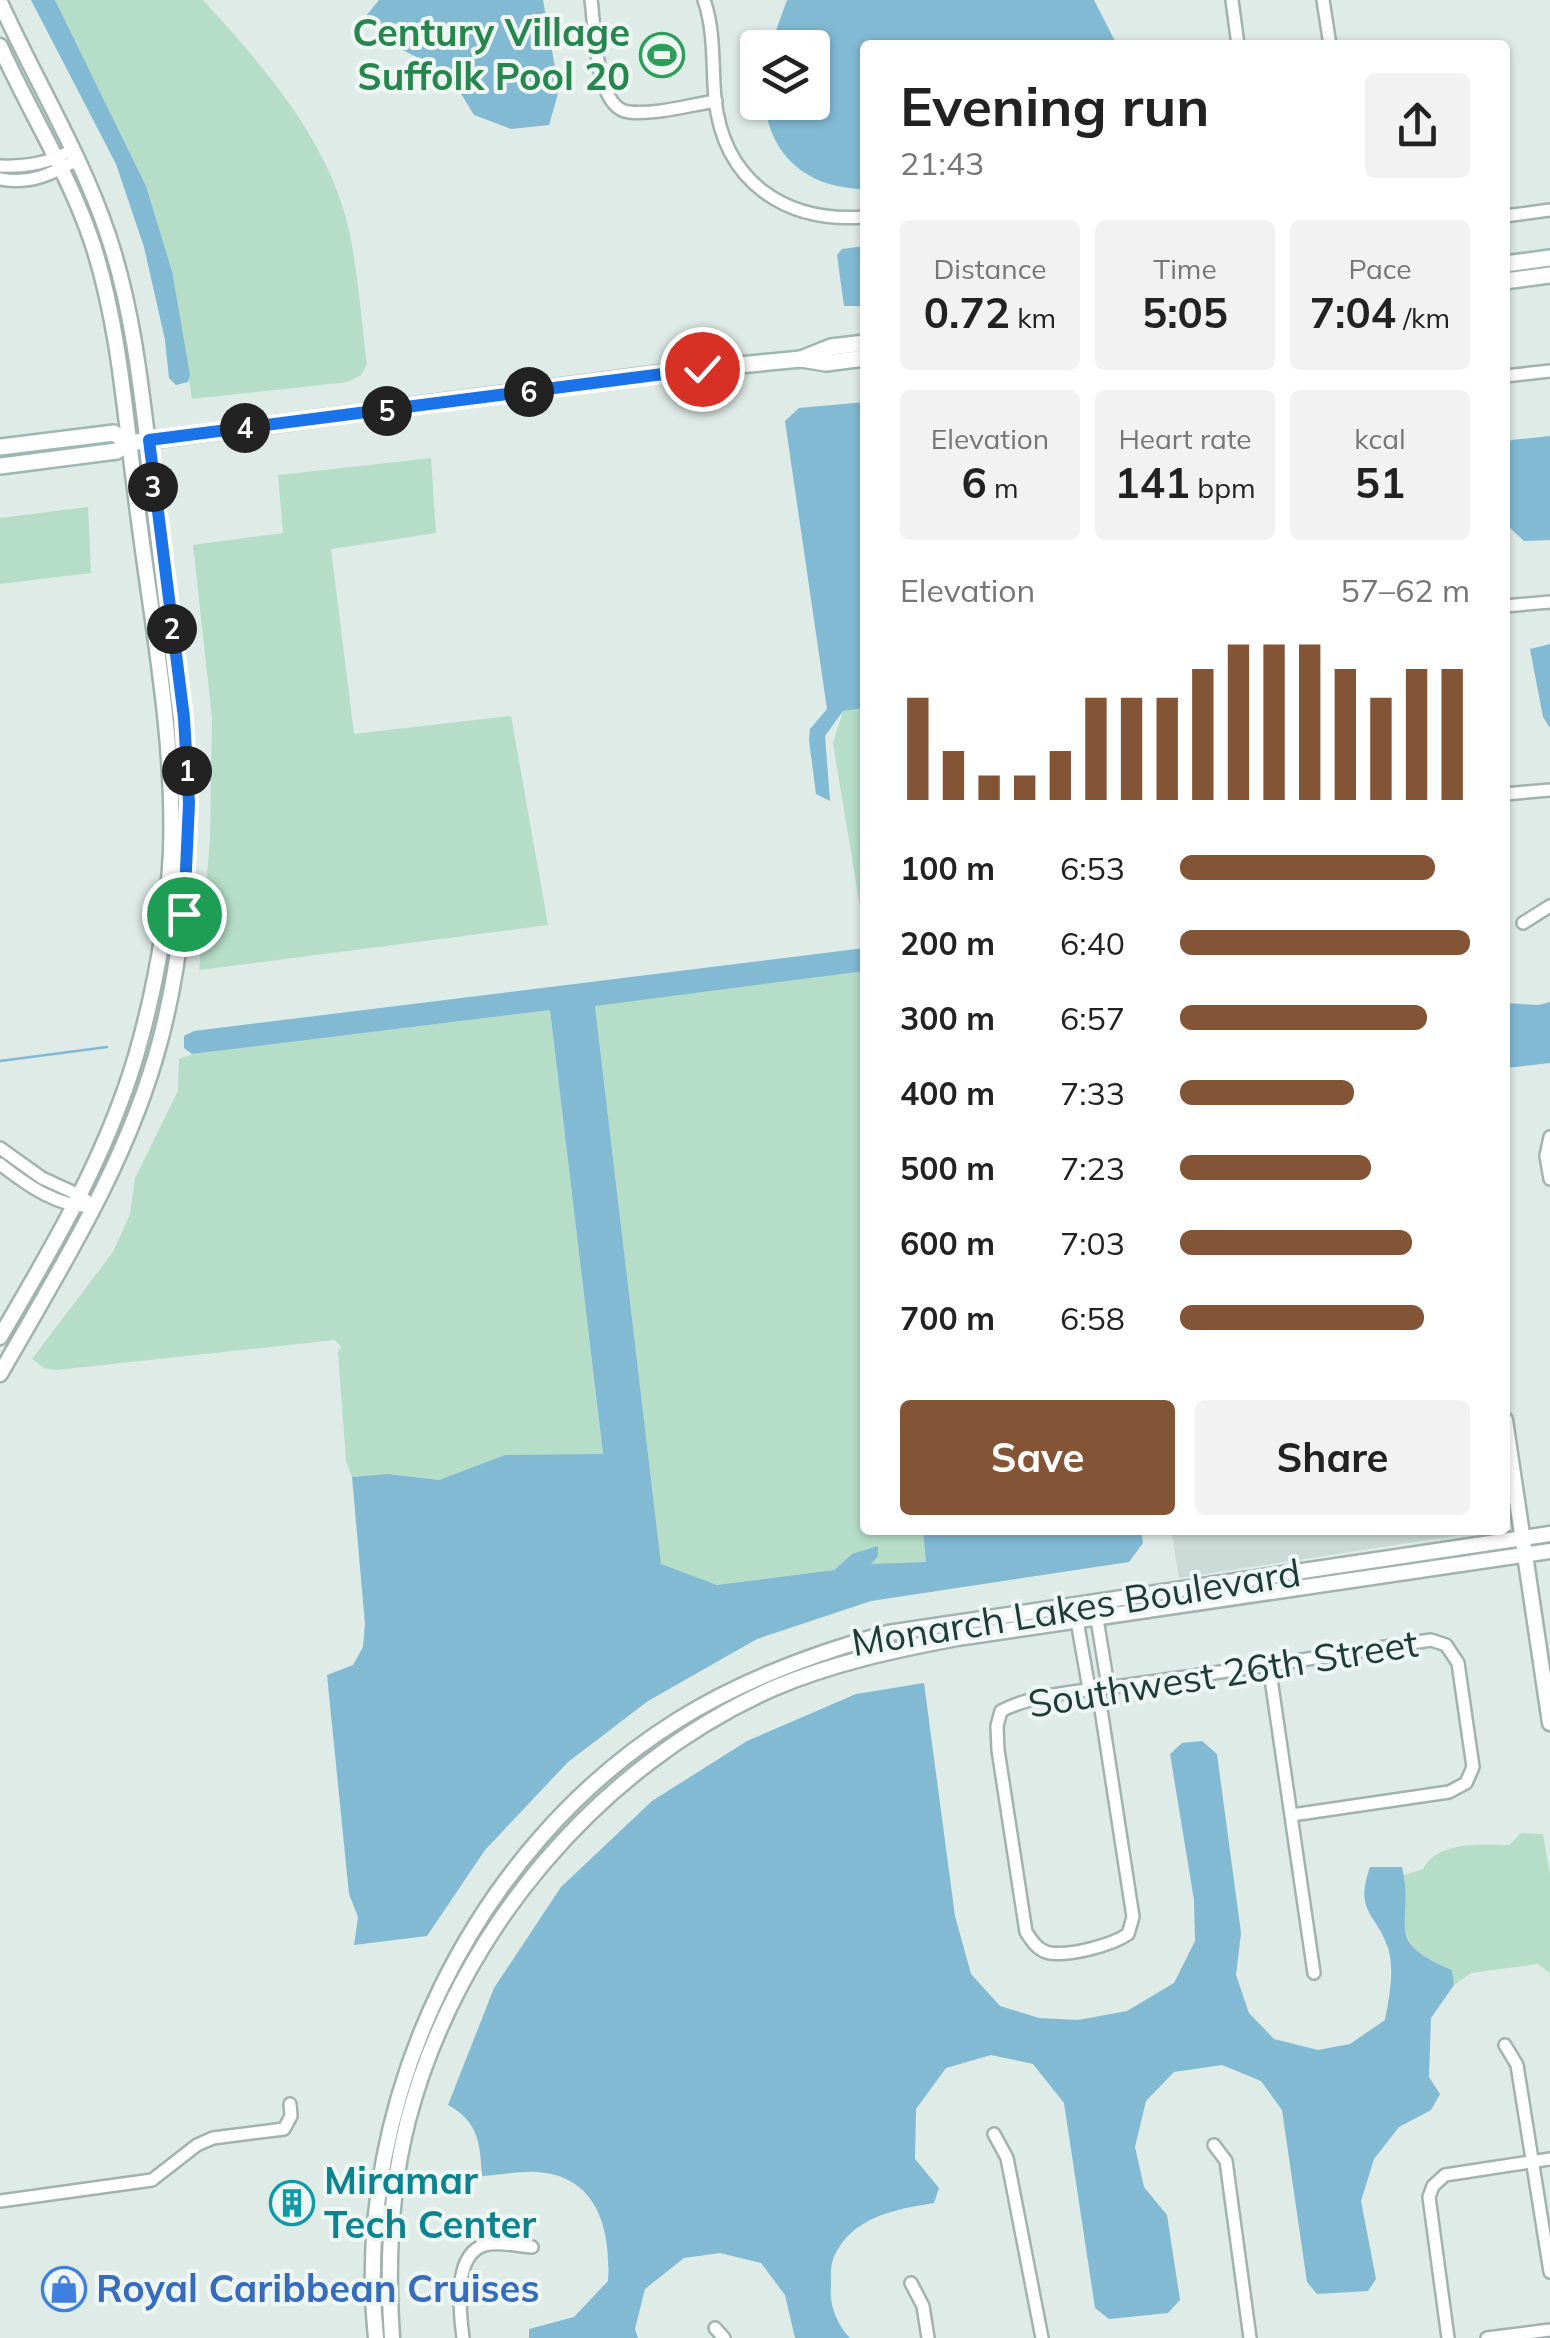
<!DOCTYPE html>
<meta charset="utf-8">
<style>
body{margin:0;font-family:Mulish,sans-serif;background:#f2f2f2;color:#222;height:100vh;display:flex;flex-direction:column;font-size:38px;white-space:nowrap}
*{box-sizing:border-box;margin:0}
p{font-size:32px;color:#767676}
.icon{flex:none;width:55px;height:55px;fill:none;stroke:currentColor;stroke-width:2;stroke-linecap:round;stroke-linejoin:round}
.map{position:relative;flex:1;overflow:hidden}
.sheet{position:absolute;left:860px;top:40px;width:650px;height:1495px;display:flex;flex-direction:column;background:#fff;border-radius:10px;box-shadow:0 2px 8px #0004}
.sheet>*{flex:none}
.tools{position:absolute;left:740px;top:30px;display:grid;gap:20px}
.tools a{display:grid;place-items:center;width:90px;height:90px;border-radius:10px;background:#fff;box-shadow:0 2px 8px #0004;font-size:50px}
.pin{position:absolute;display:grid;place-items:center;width:85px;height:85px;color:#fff;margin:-42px;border:5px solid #fff;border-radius:50%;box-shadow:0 2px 10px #0007}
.km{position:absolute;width:50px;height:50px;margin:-25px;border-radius:50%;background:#222;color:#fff;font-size:28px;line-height:50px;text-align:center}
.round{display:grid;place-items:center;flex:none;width:105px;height:105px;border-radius:10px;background:#f2f2f2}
.head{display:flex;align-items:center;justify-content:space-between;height:170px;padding:0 40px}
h1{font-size:55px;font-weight:700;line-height:75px}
.figures{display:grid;grid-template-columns:repeat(3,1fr);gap:15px;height:170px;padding:10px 40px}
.figures div{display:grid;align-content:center;border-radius:10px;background:#f2f2f2;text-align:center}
.figures b{font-size:42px;font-weight:700}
.figures small{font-size:28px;font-weight:400}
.figures p{font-size:28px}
.chart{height:280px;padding:20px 40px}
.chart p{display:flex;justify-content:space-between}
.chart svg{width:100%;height:180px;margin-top:10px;stroke:#835536;stroke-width:6}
.cta{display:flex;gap:20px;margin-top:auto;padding:20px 40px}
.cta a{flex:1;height:115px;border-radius:10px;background:#835536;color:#fff;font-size:40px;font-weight:700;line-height:115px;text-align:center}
.cta a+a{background:#f2f2f2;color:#222}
ul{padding:0 40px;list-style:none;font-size:32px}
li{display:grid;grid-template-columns:160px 120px 1fr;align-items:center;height:75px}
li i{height:25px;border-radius:12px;background:#835536}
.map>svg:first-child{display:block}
</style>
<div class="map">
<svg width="1550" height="2338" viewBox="0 0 1550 2338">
<rect width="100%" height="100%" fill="#deebe7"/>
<polygon fill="#ccdad6" points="1171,1530 1494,1530 1179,1578"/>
<g fill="#b5ddc7">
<path d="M55 0H203C262 65 327 138 348 226 358 271 361 319 367 364L361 375 348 382 192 399 172 271 146 186Z"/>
<polygon points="431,458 436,533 331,549 354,734 511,716 548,925 199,970 210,839 212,718 193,545 283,533 278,475"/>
<polygon points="88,507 91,573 0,584 0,518"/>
<polygon points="865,708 865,931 864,931 833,743 843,711"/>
<polygon points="865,971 865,1530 923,1530 926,1562 870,1565 852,1554 834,1570 717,1585 661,1565 595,1005"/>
<polygon points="550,1010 603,1455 505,1455 439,1480 388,1474 352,1477 346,1461 338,1352 341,1347 335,1340 56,1370 44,1368 32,1359 113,1252 130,1214 135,1178 178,1091 179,1059 193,1054"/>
<path d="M1521 1833 1543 1834 1550 1875V1973L1538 1964 1471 1973 1454 1985 1452 1970C1422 1958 1405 1950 1403 1915 1401 1901 1407 1890 1404 1875L1423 1869C1436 1841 1483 1844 1509 1845Z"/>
</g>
<g fill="#82b9d3">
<polygon points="31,0 55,0 146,186 172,271 190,375 188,382 176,385 169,378 165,340 144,247 116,164"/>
<polygon points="379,0 543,0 559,90 549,125 511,129 474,115 449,74 401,49 366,16"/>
<path d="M787 0H1094L1117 45H865V189C816 189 776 164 766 113H762L761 107 766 103 812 102V48L770 47Z"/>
<polygon points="865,246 865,306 844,306 837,255 842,249"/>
<polygon points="865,402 865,708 843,711 825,736 830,801 816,794 809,740 810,729 827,709 785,421 799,408"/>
<polygon points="1550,436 1550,540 1524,541 1510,528 1505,452 1511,440"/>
<polygon points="1550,644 1550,728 1543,717 1530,649"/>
<polygon points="865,948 865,971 595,1006 661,1564 717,1585 834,1570 852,1554 878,1546 878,1556 871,1564 926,1562 923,1530 1141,1530 1143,1543 1129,1562 871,1601 757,1639 648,1701 568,1762 485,1850 427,1936 354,1945 358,1917 349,1894 327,1675 353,1665 363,1647 365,1624 352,1477 388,1474 439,1480 505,1455 603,1454 550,1010 192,1054 184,1048 184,1036 194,1031"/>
<polygon points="1550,1002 1550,1063 1505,1068 1505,1003 1538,1005"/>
<path d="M924 1683 955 1916 971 1974 1000 2006 1039 2018 1078 2020 1127 2011 1174 1983 1195 1941 1194 1900 1170 1754 1182 1743 1202 1741 1217 1754 1241 1933 1236 1975 1249 2013 1274 2039 1318 2050 1350 2044 1385 2020C1389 1998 1395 1971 1388 1948 1376 1912 1354 1913 1370 1867H1402C1416 1924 1379 1940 1452 1970L1454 1985 1431 2018 1429 2077 1440 2094 1431 2110 1399 2127 1374 2159 1361 2201 1376 2279 1368 2291 1317 2294 1307 2282 1282 2110 1261 2081 1222 2065 1174 2072 1146 2101 1135 2147 1144 2187 1167 2215 1180 2300 1168 2313 1109 2319 1095 2308 1064 2103 1033 2064 991 2055 946 2068 916 2109 915 2159 939 2188 934 2203C896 2209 851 2217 834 2257 830 2265 831 2279 831 2288 829 2305 838 2326 850 2338H795L785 2295 761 2263 720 2253 684 2258 645 2289 635 2329 638 2338H529V2329L574 2317 608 2281C611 2230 598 2176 537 2172 519 2171 500 2175 482 2176 480 2144 479 2122 448 2105L494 1988 561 1887 652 1801 747 1741 856 1694Z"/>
</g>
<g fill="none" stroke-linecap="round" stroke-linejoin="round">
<polyline stroke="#82b9d3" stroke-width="2.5" points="0,1061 107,1047"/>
<defs>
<g id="minor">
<path d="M591 0C595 27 595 109 629 112 656 115 689 105 716 101"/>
<path d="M704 0C715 31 712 67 715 99 724 182 785 223 865 217"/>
<polyline points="1232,0 1238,45"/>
<polyline points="1323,0 1330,45"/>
<path d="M0 166C27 167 49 163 72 150"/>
<path d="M0 179C31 185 51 174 77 160"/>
<polyline points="1505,216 1550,210"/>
<polyline points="1505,376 1550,371"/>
<polyline points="1505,606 1550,602"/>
<polyline points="1505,794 1550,790"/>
<polyline points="1523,923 1550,906"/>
<polyline points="1550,1137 1546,1156 1550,1179"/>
<polyline points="0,1148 42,1178 79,1195 94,1206"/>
<path d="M0 1164C27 1185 60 1209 94 1206"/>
<polyline points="1094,1601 1107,1680 1098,1690"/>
<path d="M1076 1615 1088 1683 1098 1690 1133 1917 1128 1934C1112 1945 1071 1956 1050 1953 1038 1951 1032 1941 1026 1932L998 1750 997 1726 1001 1711C1039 1691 1100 1690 1143 1683 1239 1670 1335 1655 1431 1640L1446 1645 1458 1663 1473 1767 1466 1783 1449 1792 1292 1815"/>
<polyline points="1269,1665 1314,1973"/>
<polyline points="1505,2045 1517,2065 1550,2272"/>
<polyline points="994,2134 1007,2158 1042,2338"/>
<polyline points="1214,2145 1226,2161 1250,2338"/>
<polyline points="0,2201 152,2180 197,2145 213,2138 284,2129 291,2116 290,2104"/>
<polyline points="911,2283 923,2306 928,2338"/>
<polyline points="715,2328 724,2338"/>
<path d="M463 2338C460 2313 452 2254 485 2245 497 2241 518 2246 532 2247"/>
<polyline points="1448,2338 1429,2197 1433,2186 1445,2175 1550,2159"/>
<polyline points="1487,2338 1550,2330"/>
</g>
<g id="tertiary">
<path d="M0 2C35 80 81 154 108 235 136 318 143 408 154 495 179 684 210 853 160 1041 128 1162 61 1267 0 1374"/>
<path d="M0 46C30 113 70 175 93 245 120 329 125 418 137 505 151 619 175 736 171 851 168 913 157 978 141 1038 113 1145 56 1242 0 1337"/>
<polyline points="1505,1420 1550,1723"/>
<path d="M376 2338C351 2101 474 1847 678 1720 742 1680 815 1653 888 1633L1550 1534"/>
<path d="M392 2338C387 2266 390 2190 408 2120 457 1933 598 1766 774 1688 833 1663 894 1650 957 1638L1550 1551"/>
</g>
<g id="secondary">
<polyline points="1505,264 1550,258"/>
<polyline points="1505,281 1550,275"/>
<polyline points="801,359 831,347 865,343"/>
<polyline points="0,447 114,433 128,443"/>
<polyline points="0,466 117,451 128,443 688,370 801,359 826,363 865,358"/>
</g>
</defs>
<use href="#minor" stroke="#a1b3af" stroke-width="16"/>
<use href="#tertiary" stroke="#a1b3af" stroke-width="19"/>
<use href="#secondary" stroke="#9db7b2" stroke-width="20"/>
<use href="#minor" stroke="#fff" stroke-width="11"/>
<use href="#tertiary" stroke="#fff" stroke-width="14"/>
<use href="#secondary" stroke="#fff" stroke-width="15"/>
</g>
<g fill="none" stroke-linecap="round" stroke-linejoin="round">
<defs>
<polyline id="route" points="184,914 189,803 184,718 149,440 702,369"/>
</defs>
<use href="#route" stroke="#fff" stroke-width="20"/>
<use href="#route" stroke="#1a73e8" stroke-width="12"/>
</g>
<defs>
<symbol id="stadium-ring" viewBox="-11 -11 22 22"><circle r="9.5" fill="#eff7f4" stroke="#2e9e5b" stroke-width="1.5"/><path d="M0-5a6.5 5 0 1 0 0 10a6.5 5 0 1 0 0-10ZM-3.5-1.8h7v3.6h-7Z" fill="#2e9e5b"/></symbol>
<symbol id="building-ring" viewBox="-11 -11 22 22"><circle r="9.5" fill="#eff7f4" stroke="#0f9aa8" stroke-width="1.5"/><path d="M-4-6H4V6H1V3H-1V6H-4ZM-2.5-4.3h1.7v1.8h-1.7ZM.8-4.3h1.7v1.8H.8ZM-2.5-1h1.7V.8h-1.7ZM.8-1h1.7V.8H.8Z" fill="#0f9aa8"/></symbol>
<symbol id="shop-ring" viewBox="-11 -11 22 22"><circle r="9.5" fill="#eff7f4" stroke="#3f7fe0" stroke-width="1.5"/><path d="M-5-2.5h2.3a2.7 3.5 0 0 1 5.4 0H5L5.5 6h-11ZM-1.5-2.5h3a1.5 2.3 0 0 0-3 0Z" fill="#3f7fe0"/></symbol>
</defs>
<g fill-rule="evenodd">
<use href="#stadium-ring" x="637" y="30" width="50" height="50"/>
<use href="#building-ring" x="267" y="2178" width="50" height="50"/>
<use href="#shop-ring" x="39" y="2264" width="50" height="50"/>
</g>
<g text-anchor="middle" stroke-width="8" stroke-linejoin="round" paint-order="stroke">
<g font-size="38" font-weight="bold" fill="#27864d" stroke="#eff7f4" text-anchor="end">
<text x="630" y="46">Century Village<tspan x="630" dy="44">Suffolk Pool 20</tspan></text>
</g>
<g font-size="38" fill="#1f3b38" stroke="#eff7f4">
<text transform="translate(1076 1608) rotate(-9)" y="13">Monarch Lakes Boulevard</text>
<text transform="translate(1223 1674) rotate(-9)" y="13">Southwest 26th Street</text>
</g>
<g font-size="38" font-weight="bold" fill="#0d838f" stroke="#eff7f4" text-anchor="start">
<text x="324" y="2194">Miramar<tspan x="324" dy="44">Tech Center</tspan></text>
</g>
<g font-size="38" font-weight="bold" fill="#366cbe" stroke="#eff7f4" text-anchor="start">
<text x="96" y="2302">Royal Caribbean Cruises</text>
</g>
</g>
</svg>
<div class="tools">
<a><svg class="icon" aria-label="layers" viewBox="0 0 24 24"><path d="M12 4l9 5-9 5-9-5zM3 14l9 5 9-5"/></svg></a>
</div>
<div class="pin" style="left:184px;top:914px;background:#1e9e55"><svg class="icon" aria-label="arrive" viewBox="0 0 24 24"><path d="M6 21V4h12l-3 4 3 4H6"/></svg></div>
<div class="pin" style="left:702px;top:369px;background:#d93025"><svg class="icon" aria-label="check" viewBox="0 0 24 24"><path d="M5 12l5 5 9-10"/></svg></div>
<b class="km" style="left:187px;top:771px">1</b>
<b class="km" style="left:172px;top:629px">2</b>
<b class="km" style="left:153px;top:487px">3</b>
<b class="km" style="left:245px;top:428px">4</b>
<b class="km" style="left:387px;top:411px">5</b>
<b class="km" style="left:529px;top:392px">6</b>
<section class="sheet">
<div class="head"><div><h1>Evening run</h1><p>21:43</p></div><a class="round"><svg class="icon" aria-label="share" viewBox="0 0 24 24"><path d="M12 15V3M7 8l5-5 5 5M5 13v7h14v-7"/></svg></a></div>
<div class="figures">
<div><p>Distance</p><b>0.72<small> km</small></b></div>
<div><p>Time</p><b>5:05</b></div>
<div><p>Pace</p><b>7:04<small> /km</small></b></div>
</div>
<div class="figures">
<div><p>Elevation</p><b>6<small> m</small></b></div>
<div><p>Heart rate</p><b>141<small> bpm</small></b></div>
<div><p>kcal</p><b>51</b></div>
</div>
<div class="chart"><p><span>Elevation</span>57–62 m</p>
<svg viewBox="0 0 160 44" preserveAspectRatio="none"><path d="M5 44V19M15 44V32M25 44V38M35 44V38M45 44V32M55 44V19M65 44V19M75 44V19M85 44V12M95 44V6M105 44V6M115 44V6M125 44V12M135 44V19M145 44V12M155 44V12"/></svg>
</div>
<ul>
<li><b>100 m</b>6:53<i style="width:88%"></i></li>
<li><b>200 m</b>6:40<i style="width:100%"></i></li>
<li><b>300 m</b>6:57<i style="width:85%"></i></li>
<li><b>400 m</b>7:33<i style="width:60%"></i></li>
<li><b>500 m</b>7:23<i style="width:66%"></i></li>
<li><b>600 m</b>7:03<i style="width:80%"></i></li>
<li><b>700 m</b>6:58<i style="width:84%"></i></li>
</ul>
<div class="cta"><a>Save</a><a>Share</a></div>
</section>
</div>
